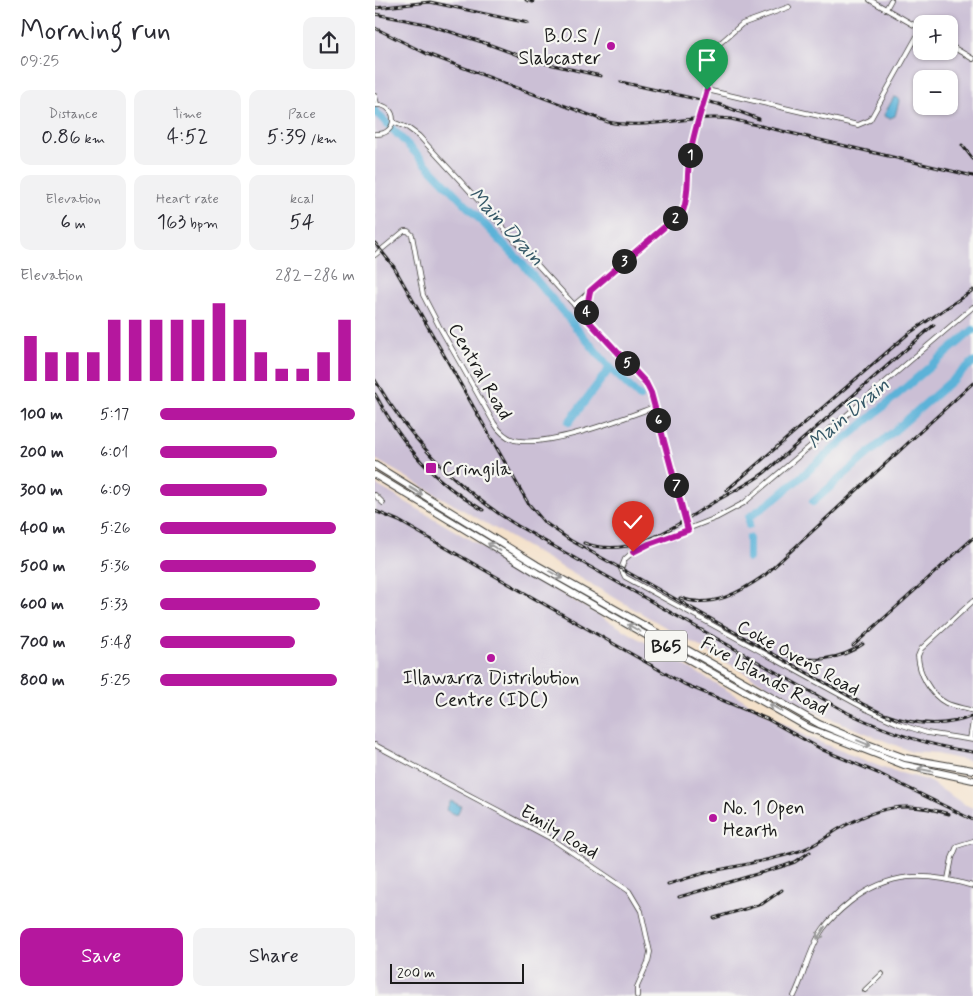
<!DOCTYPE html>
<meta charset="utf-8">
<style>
body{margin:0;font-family:Mynerve,sans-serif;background:#f2f2f3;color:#2b2b33;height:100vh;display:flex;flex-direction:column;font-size:19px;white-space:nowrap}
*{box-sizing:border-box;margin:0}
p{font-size:16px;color:#7c7c81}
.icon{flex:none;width:28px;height:28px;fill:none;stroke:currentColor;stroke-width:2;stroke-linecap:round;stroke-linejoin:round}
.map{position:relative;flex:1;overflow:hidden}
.sheet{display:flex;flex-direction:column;background:#fff;width:375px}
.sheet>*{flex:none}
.controls{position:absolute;left:538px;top:15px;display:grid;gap:10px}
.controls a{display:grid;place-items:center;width:45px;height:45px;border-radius:10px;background:#fff;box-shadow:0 1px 4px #0004;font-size:25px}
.scale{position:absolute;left:15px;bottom:12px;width:134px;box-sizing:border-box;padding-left:5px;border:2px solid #1c1c1c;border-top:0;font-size:14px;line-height:18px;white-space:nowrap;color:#1c1c1c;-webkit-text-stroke:4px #f6f6f2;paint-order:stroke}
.pin{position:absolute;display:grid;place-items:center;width:42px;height:42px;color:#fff;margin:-51px -21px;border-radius:50% 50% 50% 0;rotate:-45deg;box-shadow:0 0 5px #0007}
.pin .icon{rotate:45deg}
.km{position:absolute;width:25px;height:25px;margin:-12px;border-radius:50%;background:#222;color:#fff;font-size:14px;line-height:25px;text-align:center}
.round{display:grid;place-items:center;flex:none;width:52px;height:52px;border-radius:10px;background:#f2f2f3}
.overview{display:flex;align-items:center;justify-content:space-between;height:85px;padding:0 20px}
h1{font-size:28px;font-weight:600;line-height:38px}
.metrics{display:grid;grid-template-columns:repeat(3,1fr);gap:8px;height:85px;padding:5px 20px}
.metrics div{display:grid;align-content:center;border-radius:10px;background:#f2f2f3;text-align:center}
.metrics b{font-size:21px;font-weight:600}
.metrics small{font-size:14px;font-weight:400}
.metrics p{font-size:14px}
.chart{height:140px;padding:10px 20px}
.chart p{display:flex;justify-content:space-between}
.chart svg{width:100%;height:90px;margin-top:5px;stroke:#b5179e;stroke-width:6}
.action{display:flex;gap:10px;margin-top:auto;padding:10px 20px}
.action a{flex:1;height:58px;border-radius:10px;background:#b5179e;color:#fff;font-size:20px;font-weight:600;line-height:58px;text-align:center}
.action a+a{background:#f2f2f3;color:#2b2b33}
ul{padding:0 20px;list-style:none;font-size:16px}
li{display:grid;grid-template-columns:80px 60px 1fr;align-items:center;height:38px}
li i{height:12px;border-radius:6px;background:#b5179e}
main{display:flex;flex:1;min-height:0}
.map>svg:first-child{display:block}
</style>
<main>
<section class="sheet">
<div class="overview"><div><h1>Morning run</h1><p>09:25</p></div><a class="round"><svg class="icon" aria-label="share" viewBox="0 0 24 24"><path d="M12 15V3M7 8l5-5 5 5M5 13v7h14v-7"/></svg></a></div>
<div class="metrics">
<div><p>Distance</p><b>0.86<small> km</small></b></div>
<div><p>Time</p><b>4:52</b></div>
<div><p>Pace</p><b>5:39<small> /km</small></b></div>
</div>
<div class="metrics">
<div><p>Elevation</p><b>6<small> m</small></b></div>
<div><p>Heart rate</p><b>163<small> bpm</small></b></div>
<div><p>kcal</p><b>54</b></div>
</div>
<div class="chart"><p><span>Elevation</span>282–286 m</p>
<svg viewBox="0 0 160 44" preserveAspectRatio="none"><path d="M5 44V22M15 44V30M25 44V30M35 44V30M45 44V14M55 44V14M65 44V14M75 44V14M85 44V14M95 44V6M105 44V14M115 44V30M125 44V38M135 44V38M145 44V30M155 44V14"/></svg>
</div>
<ul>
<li><b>100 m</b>5:17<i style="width:100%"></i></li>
<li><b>200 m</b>6:01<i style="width:60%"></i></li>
<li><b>300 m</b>6:09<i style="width:55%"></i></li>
<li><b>400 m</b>5:26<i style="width:90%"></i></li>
<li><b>500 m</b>5:36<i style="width:80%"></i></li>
<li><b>600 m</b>5:33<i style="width:82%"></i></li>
<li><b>700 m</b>5:48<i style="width:69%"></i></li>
<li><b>800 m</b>5:25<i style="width:91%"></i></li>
</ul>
<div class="action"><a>Save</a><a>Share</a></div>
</section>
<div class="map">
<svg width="598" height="996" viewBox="0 0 598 996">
<rect width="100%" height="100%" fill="#f6f6f2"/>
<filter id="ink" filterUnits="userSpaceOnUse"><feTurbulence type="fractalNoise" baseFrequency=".02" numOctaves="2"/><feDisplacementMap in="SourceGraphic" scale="10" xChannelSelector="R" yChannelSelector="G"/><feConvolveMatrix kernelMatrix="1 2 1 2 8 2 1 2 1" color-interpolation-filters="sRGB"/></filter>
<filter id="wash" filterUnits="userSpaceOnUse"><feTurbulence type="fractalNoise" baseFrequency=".0096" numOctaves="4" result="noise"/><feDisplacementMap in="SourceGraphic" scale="20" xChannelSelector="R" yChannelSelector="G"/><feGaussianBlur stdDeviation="1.12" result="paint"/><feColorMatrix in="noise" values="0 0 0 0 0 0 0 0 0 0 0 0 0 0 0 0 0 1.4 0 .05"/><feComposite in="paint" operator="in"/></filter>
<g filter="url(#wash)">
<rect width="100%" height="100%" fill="#f4e1ca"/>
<g fill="#cbbfd5" fill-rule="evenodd">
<path d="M0 0H598V762L561 754 537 752 430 708 0 459ZM546 24H574V51H546ZM546 79H574V106H546Z"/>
<polygon points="0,484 432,737 511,769 552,780 589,804 598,808 598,996 0,996"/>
</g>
<g fill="#5bb2d8" stroke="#3c677a">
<polygon points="519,97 523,98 524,101 520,116 515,118 510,117 509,115"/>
<polygon points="76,801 86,806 82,815 71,810"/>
</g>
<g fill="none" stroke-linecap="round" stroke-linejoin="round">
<g stroke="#5bb2d8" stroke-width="8">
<polyline points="0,111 146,262 235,368 265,397"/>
<polyline points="194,422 235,368"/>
<polyline points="438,502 598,362"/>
<polyline points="374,525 374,517 400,499 598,330"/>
<polyline points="374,538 374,558"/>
</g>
</g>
</g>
<g filter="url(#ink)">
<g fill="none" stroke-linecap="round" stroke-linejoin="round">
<defs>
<g id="street">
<polyline points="495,0 546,29"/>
<polyline points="511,9 516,0"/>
<polyline points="574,45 598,59"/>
<polyline points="332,90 483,125 495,120 546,29"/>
<polyline points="0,96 2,104"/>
<path d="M0 105C24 103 24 136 0 134"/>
<polyline points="18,122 33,128 44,136 271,383 276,393 313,530"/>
<path d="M0 255 29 231H33L37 235 48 295 64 326 119 423C124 431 130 437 139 440 173 448 246 419 279 407"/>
<path d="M199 305 308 211C315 193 312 173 315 154L344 44 367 24 414 7"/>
<polyline points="598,307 369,503 341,518 274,544 258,552 250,559 246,569 250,577 491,709 524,724 552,733 598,740"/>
<polyline points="210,317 215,291"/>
<polyline points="0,495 8,503"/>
<path d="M598 601 546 649 543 656C544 673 555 695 571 703 579 707 589 708 598 711"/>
<polyline points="595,739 598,721"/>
<polyline points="0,745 177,839 254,891 266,911 275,952 273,962 262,987 262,996"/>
<polyline points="573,879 577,858 582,846 598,841"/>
<polyline points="490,990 507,974"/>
<path d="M419 996C430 974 434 949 448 929 455 919 465 910 475 902 515 871 551 872 598 886"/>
</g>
<g id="primary">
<polyline points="0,465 162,565 444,724 487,742 530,758 598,770"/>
<polyline points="0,475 162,573 434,728 529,765 598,780"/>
</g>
</defs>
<use href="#street" stroke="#3c3a36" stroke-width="5.5"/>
<use href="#primary" stroke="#3c3a36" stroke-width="8"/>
<use href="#street" stroke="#fff" stroke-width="4"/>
<use href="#primary" stroke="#fff" stroke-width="6"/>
<defs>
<g id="rail">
<polyline points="151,0 158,2"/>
<polyline points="0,8 55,2 153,23"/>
<polyline points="0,14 51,24 113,44 156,60 226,76"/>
<path d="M0 28 52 54 233 122C270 130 317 114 356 119L598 176"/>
<polyline points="246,82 343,104 384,119"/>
<polyline points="587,145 598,159"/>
<path d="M0 243 19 267 153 503 169 522 195 540 488 704 509 714C539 725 568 728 598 716"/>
<path d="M0 380C35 440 84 490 143 526L473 713C513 732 554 746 598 752"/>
<path d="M0 394C28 446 57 481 108 510"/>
<polyline points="352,490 533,334 598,290"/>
<polyline points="0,511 24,521 309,684 392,719 448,750 505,774 598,820"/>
<path d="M209 543C257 560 297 527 336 504 354 493 373 485 389 473L559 325"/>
<path d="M305 598C337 609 364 593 390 575L598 383"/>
<polyline points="478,646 598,538"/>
<path d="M407 654C435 663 464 661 488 644"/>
<path d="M293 884C311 879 329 872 348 869 372 864 395 860 418 853 435 849 448 839 462 830 502 807 530 800 574 814"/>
<polyline points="304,897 409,866 420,862 435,852"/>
<polyline points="339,918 387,904 407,890"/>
</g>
</defs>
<use href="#rail" stroke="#1c1c1c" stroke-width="3"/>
<use href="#rail" stroke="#f6f6f2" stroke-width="1" stroke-dasharray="4" stroke-linecap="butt"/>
</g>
<defs><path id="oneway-shaft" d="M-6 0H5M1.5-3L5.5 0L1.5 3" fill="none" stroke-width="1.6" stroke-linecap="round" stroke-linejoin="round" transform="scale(1.25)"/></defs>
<g stroke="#999">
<use href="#oneway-shaft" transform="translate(41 491) rotate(31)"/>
<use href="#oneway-shaft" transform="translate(119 547) rotate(-149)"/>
<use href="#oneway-shaft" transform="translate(181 575) rotate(30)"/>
<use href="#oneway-shaft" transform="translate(259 628) rotate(-150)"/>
<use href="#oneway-shaft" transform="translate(401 708) rotate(-150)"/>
<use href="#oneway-shaft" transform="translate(489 743) rotate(22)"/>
<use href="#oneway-shaft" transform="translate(550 770) rotate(-169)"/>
<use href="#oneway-shaft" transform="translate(446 933) rotate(122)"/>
</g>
</g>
<g fill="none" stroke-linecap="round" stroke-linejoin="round" filter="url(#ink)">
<defs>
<path id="route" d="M258 552 274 544 313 530 276 393 271 383 210 317 215 291 308 211C315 193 311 175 315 156 318 134 326 112 332 90"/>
</defs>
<use href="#route" stroke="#fff" stroke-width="10"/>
<use href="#route" stroke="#b5179e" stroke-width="6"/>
</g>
<g fill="#b5179e" stroke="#f6f6f2" stroke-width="2">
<circle cx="236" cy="46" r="5"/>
<rect x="50" y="462" width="12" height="12" rx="2.5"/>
<circle cx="116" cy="658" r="5"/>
<circle cx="338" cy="818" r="5"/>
</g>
<g text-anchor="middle" stroke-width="4.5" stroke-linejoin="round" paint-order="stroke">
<rect fill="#f6f6f2" stroke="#5d5d5c" stroke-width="1" x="270" y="630.5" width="42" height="31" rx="4"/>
<g font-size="18" font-weight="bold" fill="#1c1c1c">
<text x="291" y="652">B65</text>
</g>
<g font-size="19" fill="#1c1c1c" stroke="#f6f6f2" text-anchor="start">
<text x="226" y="42" text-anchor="end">B.O.S /<tspan x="226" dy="22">Slabcaster</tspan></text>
<text x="67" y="475">Cringila</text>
<text x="116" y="684" text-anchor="middle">Illawarra Distribution<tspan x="116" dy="22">Centre (IDC)</tspan></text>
<text x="348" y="814">No. 1 Open<tspan x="348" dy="22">Hearth</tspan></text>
</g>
<g font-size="19" fill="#1c1c1c" stroke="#f6f6f2">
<text transform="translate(106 371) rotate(60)" y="7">Central Road</text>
<text transform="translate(424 657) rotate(29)" y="7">Coke Ovens Road</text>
<text transform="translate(390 675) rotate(29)" y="7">Five Islands Road</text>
<text transform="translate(185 831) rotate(31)" y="7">Emily Road</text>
</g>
<g font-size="20" font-style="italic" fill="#355867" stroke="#f6f6f2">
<text transform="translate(132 226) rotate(47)" y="7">Main Drain</text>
<text transform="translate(473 413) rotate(-40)" y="7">Main Drain</text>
</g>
</g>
</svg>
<div class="controls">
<a>+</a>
<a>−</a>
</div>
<div class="scale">200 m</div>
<div class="pin" style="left:332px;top:90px;background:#1e9e55"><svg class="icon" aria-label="arrive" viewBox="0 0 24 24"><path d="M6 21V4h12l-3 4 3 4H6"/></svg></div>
<div class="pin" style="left:258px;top:552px;background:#d93025"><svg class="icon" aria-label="check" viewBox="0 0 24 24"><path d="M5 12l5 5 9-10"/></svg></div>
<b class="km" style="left:315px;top:155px">1</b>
<b class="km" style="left:300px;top:218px">2</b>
<b class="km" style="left:249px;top:261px">3</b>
<b class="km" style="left:211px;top:312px">4</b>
<b class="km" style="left:252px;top:363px">5</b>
<b class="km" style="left:283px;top:420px">6</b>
<b class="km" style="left:301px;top:485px">7</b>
</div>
</main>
